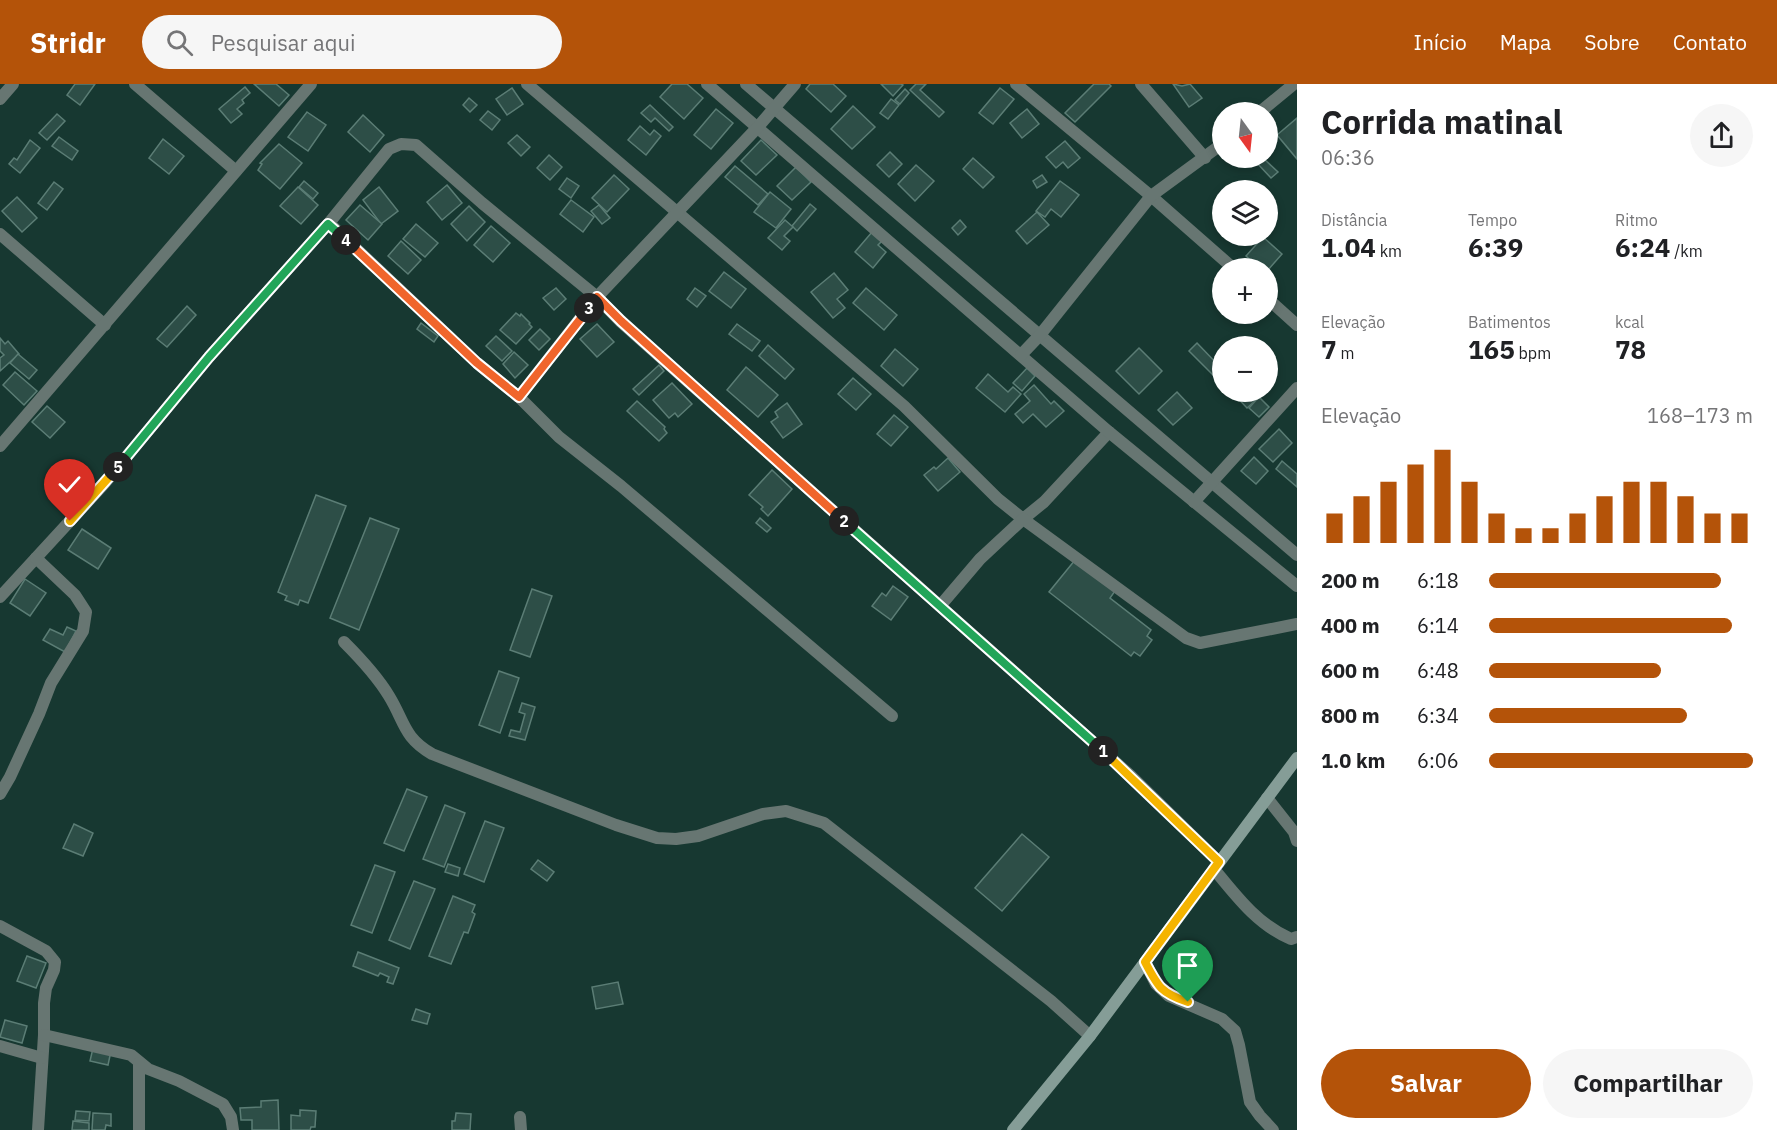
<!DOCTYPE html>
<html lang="pt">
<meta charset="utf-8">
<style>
body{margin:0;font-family:"IBM Plex Sans",sans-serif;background:#f6f6f6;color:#202124;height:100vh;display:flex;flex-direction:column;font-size:22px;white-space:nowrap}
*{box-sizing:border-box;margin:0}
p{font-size:20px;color:#757577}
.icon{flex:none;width:33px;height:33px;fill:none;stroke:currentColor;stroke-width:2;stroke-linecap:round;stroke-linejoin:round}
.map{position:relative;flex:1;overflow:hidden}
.panel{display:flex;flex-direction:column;background:#fff;width:480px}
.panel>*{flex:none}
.needle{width:39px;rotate:165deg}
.buttons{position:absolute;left:1212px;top:18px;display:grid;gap:12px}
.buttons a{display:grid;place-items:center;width:66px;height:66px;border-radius:50%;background:#fff;box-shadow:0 3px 9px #0003;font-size:30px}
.pin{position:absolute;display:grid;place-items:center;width:51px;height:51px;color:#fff;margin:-62px -26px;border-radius:50% 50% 50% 0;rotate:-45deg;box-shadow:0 0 6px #0007}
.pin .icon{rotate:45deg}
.km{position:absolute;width:30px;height:30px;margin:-15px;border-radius:50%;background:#222;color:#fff;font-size:16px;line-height:30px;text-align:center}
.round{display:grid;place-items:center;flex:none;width:63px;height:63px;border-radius:32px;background:#f6f6f6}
.headline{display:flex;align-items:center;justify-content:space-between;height:102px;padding:0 24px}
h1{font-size:33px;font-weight:800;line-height:45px}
.metrics{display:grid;grid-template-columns:repeat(3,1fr);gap:9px;height:102px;padding:6px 24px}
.metrics div{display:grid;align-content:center}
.metrics b{font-size:26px;font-weight:800}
.metrics small{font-size:16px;font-weight:400}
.metrics p{font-size:16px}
.chart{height:168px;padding:12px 24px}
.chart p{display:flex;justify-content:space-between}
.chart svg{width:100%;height:108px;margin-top:6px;stroke:#b45309;stroke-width:6}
.button{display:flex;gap:12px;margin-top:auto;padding:12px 24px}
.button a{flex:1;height:69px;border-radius:36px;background:#b45309;color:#fff;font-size:24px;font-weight:800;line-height:69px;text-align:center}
.button a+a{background:#f6f6f6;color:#202124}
ul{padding:0 24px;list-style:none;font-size:20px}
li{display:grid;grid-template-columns:96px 72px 1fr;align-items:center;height:45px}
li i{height:15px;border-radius:8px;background:#b45309}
header{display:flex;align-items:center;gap:36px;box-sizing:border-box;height:84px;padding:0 30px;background:#b45309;color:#fff}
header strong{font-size:28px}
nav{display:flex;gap:33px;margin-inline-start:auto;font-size:21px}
.search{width:420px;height:54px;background:#f6f6f6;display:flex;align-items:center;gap:15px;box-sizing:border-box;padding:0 21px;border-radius:33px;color:#757577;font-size:22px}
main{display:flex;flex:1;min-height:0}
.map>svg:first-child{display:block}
</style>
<header>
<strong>Stridr</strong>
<div class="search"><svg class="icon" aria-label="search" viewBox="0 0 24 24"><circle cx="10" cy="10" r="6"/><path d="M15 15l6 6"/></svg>Pesquisar aqui</div>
<nav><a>Início</a><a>Mapa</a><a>Sobre</a><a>Contato</a></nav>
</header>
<main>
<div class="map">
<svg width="1297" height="1046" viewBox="0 0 1297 1046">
<rect width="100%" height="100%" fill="#173831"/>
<g fill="#2d4e47" stroke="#5b7d75" stroke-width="1.5">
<polygon points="75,0 95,0 80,21 67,11"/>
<polygon points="254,0 276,0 289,11 279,22"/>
<polygon points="672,0 687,0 703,14 684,35 660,13"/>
<polygon points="810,0 833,0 846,12 831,28 806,5"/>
<polygon points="881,0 901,0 903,1 893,12"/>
<polygon points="916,0 926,0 920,6 944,28 939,33 910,6"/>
<polygon points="1094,0 1109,0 1111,2 1075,38 1065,29"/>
<polygon points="1173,0 1182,2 1190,0 1202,14 1189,23"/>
<polygon points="245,3 250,9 242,16 244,19 237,25 242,30 231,39 219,25"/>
<polygon points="512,4 523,20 507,31 496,15"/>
<polygon points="1000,4 1014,15 993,40 979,29"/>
<polygon points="905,5 909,9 900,20 895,16"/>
<polygon points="469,14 477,21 470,28 463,21"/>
<polygon points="891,15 899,21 888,35 880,29"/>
<polygon points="650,21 673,43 669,47 655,34 651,38 641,29"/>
<polygon points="853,22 875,43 852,65 831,45"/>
<polygon points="716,25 733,39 711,65 694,51"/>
<polygon points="1027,25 1039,40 1022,54 1010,39"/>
<polygon points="488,27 500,36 492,46 480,36"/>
<polygon points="307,28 326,41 308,67 288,53"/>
<polygon points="57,30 65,37 47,56 39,49"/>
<polygon points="363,31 384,51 370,68 348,48"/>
<polygon points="1297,34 1297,75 1277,51"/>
<polygon points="640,42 650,51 654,46 661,52 646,71 628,56"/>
<polygon points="517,51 530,63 521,72 508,59"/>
<polygon points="59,53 78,67 72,76 52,62"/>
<polygon points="163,55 184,72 169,90 149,74"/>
<polygon points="30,56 40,64 20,89 9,80 14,74 17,76"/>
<polygon points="761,56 777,71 756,91 741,77"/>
<polygon points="1065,57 1080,74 1068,84 1063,78 1056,84 1046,73"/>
<polygon points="279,60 302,79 280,105 258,86 262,80 260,79"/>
<polygon points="890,68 902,80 889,93 877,81"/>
<polygon points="549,71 562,83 550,96 537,84"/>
<polygon points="973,74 994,93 983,104 963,85"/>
<polygon points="1263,74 1278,88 1271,94 1257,79"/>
<polygon points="916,81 934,97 915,117 898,100"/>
<polygon points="735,82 768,110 758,121 725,93"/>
<polygon points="796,83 811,98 792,116 777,102"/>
<polygon points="614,91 629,105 607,128 592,114"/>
<polygon points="1042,91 1047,98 1037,104 1033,97"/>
<polygon points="567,94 579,102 571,114 559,105"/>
<polygon points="304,97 318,109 313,115 299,103"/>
<polygon points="1060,97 1079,111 1061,133 1051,125 1045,133 1036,127"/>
<polygon points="54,98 63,105 47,126 38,119"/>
<polygon points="447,101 462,119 442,136 427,118"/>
<polygon points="298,103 318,121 301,140 280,122"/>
<polygon points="379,103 398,127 381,140 363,116"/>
<polygon points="770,108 791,125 776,144 754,128"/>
<polygon points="17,113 37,134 22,148 2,127"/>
<polygon points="571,116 594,133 583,148 560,130"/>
<polygon points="810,120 816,125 797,147 792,142"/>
<polygon points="360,121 382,140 368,156 346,136"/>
<polygon points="599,121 610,134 602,140 591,127"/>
<polygon points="469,122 485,138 467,157 451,140"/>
<polygon points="1037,128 1049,141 1027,160 1016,147"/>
<polygon points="785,136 793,143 784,152 790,157 782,166 768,154"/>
<polygon points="960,136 966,143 958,151 952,144"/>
<polygon points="416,140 438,159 425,173 403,155"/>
<polygon points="491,142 510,159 493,178 474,161"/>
<polygon points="872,148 882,157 878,161 886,168 873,184 855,168"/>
<polygon points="1263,153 1282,170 1268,186 1259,184 1246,172"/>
<polygon points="401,157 421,176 408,190 388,172"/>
<polygon points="724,188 746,205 731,224 709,207"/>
<polygon points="834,189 848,206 837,215 845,224 833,234 811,208"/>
<polygon points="556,204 566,215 554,226 543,214"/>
<polygon points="695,204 706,212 697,223 687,215"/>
<polygon points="866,204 897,231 884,246 853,219"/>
<polygon points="187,222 196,231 167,263 157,255"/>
<polygon points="516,229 520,232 521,230 530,239 529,240 532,243 516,260 500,246"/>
<polygon points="421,239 438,252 434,258 417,245"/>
<polygon points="597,240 614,258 597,273 580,255"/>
<polygon points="737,240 760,257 752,267 729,250"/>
<polygon points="540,245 550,255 539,266 529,256"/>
<polygon points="496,252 512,267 502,277 486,262"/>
<polygon points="0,254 5,260 8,257 19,270 0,287 0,274 4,271 0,267"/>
<polygon points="1197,259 1222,285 1222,294 1219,297 1189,267"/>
<polygon points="768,261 794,285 785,295 759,272"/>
<polygon points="1139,264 1162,287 1139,310 1116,287"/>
<polygon points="895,265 918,285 903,302 881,282"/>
<polygon points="514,268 528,281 515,294 503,280"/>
<polygon points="18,270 37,286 29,295 10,279"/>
<polygon points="659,281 664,287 639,311 633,305"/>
<polygon points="746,283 778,311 758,333 727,306"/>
<polygon points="1027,284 1035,292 1022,307 1013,299"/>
<polygon points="15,288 37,307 24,321 3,301"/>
<polygon points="988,290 1008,308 1013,303 1021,310 1005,328 976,304"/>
<polygon points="853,294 871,310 856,326 838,310"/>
<polygon points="672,299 692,320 678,333 675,329 669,334 653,316"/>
<polygon points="1034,301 1051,320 1054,317 1064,327 1046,343 1033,330 1023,339 1015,330 1030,317 1024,310"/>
<polygon points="1177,308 1192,324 1173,341 1158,326"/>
<polygon points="1232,308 1250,308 1257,315 1247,324"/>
<polygon points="1259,313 1269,323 1259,333 1249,324"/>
<polygon points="637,317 665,343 664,345 667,349 659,357 627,327"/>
<polygon points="787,319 802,340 783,354 771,338 778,333 775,328"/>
<polygon points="47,322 65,338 50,354 32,338"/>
<polygon points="894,331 908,343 891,362 877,350"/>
<polygon points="1279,345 1292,359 1273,378 1259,365"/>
<polygon points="1254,373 1268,387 1256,400 1241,387"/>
<polygon points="948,374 960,388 938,407 924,391 934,383 936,385"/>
<polygon points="1282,377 1297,390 1297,403 1276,385"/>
<polygon points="772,386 792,405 768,432 761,425 763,423 749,411"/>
<polygon points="316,411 346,422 308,519 300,516 298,521 285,516 287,512 278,508"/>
<polygon points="370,434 399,445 359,546 330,534"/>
<polygon points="760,434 771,444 767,448 756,439"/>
<polygon points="82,445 111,464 98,485 68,466"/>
<polygon points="1075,476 1115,507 1110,514 1151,546 1147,552 1152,556 1140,572 1134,568 1131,572 1049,508"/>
<polygon points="25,495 46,509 30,532 10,519"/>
<polygon points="893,502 908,513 891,536 872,522 882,509 886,512"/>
<polygon points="532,505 552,512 530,573 510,566"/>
<polygon points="67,543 76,547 65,568 43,556 50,545 63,551"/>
<polygon points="499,587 519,594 500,649 479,641"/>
<polygon points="522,619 535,623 525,656 509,652 511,646 520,648 525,630 519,628"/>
<polygon points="407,705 427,713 404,767 384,759"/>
<polygon points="445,721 465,729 444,783 423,775"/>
<polygon points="485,737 504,744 484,798 464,790"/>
<polygon points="74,740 93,749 83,772 63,764"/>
<polygon points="1022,750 1049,773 1002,827 975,804"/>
<polygon points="538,776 554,788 547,797 531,785"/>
<polygon points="448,780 460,784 458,792 445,788"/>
<polygon points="375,781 395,788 372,849 351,841"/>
<polygon points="414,797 435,805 410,865 389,856"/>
<polygon points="453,812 475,821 472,828 475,830 468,849 464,848 451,880 429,872"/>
<polygon points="358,868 399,884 393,900 387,898 389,893 380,889 378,892 353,882"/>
<polygon points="27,872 46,879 36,904 17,897"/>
<polygon points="618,898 623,920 596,925 592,903"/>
<polygon points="416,925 430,930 427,940 412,936"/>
<polygon points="5,936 27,942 22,959 0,953"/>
<polygon points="93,964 111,967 108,981 90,977"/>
<polygon points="278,1016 279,1046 252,1046 252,1036 241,1036 240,1024 261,1023 261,1017"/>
<polygon points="300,1026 316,1027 315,1043 311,1043 310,1046 291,1046 291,1031 300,1032"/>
<polygon points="76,1027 90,1028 89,1037 75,1036"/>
<polygon points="93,1029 111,1030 111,1042 106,1041 105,1046 92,1046"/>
<polygon points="456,1029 471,1030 470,1046 452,1046 452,1037 455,1037"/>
<polygon points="73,1037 89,1039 89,1046 72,1046"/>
</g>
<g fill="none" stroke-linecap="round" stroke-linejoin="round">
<g stroke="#677672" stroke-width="12">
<polyline points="135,0 236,87"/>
<polyline points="527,0 904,322 998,415 1023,435 1044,418 1109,348"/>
<polyline points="707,0 1109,348 1297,502"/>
<polyline points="746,0 1297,471"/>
<polyline points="1016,0 1151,112 1233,184"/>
<polyline points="1141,0 1205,74"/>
<polyline points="0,15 13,0"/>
<polyline points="1260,28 1294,0"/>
<polyline points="329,139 477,279 519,313 559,353 621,402 892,632"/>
<polyline points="0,150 105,241"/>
<polyline points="1268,215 1297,241"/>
<polyline points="1021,271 1040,251 1151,112 1222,60"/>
<polyline points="519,313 597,213 757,44 795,0"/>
<polyline points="0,362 311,0"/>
<polyline points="1194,418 1297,304"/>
<polyline points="0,513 104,400 209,273 329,139 389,65 401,60 416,61 482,119 597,213 621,238 1131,692 1219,778"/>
<polyline points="940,522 980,475 1023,435 1186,554 1200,559 1297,540"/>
<path d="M344 558C361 575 377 592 389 612 405 638 403 653 432 670L616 741 657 754 676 755 698 752 763 730 786 727 824 739 1051 917 1090 952"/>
<polyline points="0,710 10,693 39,630 51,599 83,547 86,528 75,511 36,474"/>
<polyline points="1267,714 1294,748 1297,757"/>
<path d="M1214 785C1237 813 1258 841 1291 855L1297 853"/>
<polyline points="0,842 46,867 55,878 54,886 46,904 44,919 44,951 38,1046"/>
<polyline points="1145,878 1156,900 1169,912 1222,935 1235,947 1239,961 1250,1018 1260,1032 1273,1046"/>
<polyline points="44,951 131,971 148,985 179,997 223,1020 231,1033 233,1046"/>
<polyline points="0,962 42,974"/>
<polyline points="139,979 139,1046"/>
<polyline points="520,1033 521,1046"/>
</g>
<polyline stroke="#859d97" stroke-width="12" points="1013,1046 1090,952 1297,674"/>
</g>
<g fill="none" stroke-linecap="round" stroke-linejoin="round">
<defs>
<path id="split-1" d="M1103 667 1219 778 1145 878C1158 903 1161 909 1188 918"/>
<polyline id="split-2" points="844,437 1103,667"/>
<polyline id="split-3" points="589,224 597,213 621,237 844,437"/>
<polyline id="split-4" points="346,156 477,279 519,313 589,224"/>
<polyline id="split-5" points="118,383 209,273 328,140 346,156"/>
<polyline id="split-6" points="70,437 118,383"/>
</defs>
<use href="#split-1" stroke="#fff" stroke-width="12"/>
<use href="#split-2" stroke="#fff" stroke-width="12"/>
<use href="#split-3" stroke="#fff" stroke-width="12"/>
<use href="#split-4" stroke="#fff" stroke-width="12"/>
<use href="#split-5" stroke="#fff" stroke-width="12"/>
<use href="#split-6" stroke="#fff" stroke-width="12"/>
<use href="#split-1" stroke="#f5b400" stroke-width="8"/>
<use href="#split-2" stroke="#22a559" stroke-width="8"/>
<use href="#split-3" stroke="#f0652b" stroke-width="8"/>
<use href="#split-4" stroke="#f0652b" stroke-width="8"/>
<use href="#split-5" stroke="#22a559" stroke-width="8"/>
<use href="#split-6" stroke="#f5b400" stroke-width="8"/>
</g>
</svg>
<div class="buttons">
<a><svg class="needle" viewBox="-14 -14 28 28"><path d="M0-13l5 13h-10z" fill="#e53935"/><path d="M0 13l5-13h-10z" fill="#757577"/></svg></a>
<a><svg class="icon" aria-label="layers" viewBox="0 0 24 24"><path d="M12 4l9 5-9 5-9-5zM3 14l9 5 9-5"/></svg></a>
<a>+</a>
<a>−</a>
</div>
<div class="pin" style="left:1188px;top:918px;background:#1e9e55"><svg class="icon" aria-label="arrive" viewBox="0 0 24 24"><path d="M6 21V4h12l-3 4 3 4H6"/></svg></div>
<div class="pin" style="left:70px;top:437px;background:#d93025"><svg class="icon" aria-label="check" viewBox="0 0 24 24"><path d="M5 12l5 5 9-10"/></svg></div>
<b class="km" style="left:1103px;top:667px">1</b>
<b class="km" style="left:844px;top:437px">2</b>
<b class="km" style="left:589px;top:224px">3</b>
<b class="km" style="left:346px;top:156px">4</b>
<b class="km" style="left:118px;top:383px">5</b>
</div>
<section class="panel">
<div class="headline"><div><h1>Corrida matinal</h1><p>06:36</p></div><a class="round"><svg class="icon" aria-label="share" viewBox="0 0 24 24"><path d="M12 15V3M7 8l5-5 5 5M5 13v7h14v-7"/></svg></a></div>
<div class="metrics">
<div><p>Distância</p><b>1.04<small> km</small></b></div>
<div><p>Tempo</p><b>6:39</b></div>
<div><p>Ritmo</p><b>6:24<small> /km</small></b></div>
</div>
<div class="metrics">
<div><p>Elevação</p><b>7<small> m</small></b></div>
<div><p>Batimentos</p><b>165<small> bpm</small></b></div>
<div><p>kcal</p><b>78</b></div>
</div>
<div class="chart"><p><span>Elevação</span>168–173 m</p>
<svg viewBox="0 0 160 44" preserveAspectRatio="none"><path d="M5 44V32M15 44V25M25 44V19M35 44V12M45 44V6M55 44V19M65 44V32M75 44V38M85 44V38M95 44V32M105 44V25M115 44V19M125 44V19M135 44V25M145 44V32M155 44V32"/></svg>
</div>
<ul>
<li><b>200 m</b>6:18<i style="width:88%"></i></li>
<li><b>400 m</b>6:14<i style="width:92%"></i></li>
<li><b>600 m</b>6:48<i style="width:65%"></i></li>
<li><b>800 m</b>6:34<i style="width:75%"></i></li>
<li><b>1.0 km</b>6:06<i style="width:100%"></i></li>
</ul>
<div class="button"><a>Salvar</a><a>Compartilhar</a></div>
</section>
</main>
